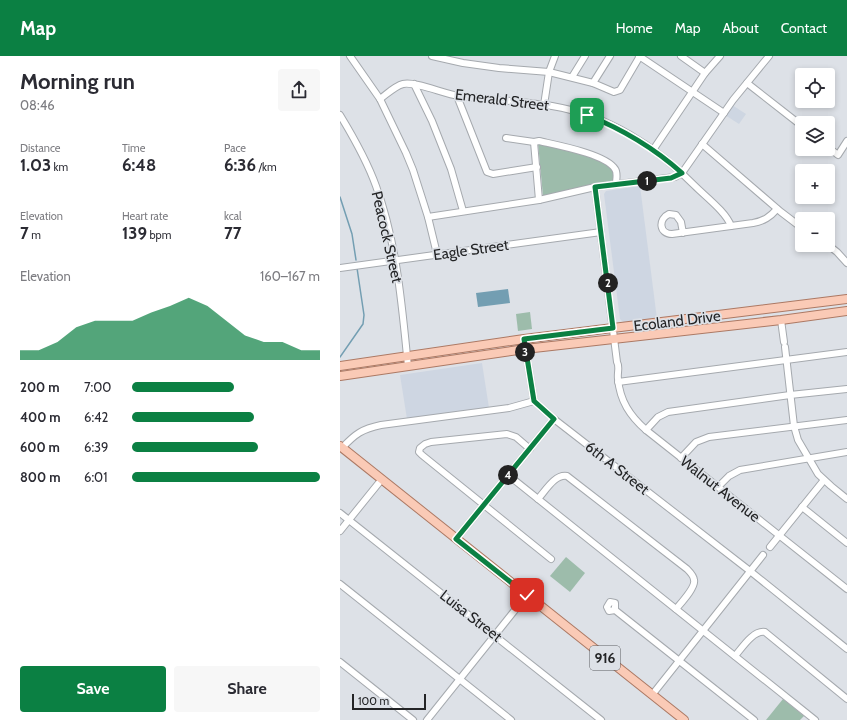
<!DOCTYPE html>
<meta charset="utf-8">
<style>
body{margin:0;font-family:Cabin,sans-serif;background:#f7f7f7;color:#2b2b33;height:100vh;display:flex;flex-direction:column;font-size:15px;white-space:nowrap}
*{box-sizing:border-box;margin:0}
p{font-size:13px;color:#7c7c81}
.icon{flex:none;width:22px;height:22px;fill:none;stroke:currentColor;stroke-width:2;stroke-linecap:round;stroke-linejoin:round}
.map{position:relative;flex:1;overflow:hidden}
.sheet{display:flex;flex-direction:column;background:#fff;width:340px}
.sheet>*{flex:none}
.fabs{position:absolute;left:455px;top:12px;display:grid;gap:8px}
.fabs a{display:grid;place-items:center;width:40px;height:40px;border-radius:4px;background:#fff;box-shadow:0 2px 6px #0003;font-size:20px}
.scale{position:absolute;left:12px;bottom:10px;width:74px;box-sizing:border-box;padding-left:4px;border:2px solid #232426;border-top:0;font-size:11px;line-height:14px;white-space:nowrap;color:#232426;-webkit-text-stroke:3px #dde1e7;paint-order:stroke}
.pin{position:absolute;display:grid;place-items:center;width:34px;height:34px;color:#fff;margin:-17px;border-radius:8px;box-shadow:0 2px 6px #0006}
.km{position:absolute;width:20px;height:20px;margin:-10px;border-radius:50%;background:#222;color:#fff;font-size:11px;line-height:20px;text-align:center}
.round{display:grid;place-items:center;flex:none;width:42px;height:42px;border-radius:4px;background:#f7f7f7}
.overview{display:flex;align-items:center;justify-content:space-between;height:68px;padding:0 20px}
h1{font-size:22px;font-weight:800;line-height:30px}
.figures{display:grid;grid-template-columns:repeat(3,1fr);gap:6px;height:68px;padding:4px 20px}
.figures div{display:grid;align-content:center}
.figures b{font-size:17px;font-weight:800}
.figures small{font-size:11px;font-weight:400}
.figures p{font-size:11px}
.chart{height:112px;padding:8px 20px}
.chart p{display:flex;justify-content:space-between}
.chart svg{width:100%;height:72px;margin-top:4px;fill:#0b8043;opacity:.7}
.action{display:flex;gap:8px;margin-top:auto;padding:8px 20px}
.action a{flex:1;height:46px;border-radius:4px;background:#0b8043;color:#fff;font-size:16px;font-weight:800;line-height:46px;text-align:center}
.action a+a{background:#f7f7f7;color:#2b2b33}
ul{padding:0 20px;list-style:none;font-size:13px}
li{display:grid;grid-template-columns:64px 48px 1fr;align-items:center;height:30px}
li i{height:10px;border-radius:5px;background:#0b8043}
header{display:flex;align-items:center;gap:24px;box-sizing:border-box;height:56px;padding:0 20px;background:#0b8043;color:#fff}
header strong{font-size:19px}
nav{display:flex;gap:22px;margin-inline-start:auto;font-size:14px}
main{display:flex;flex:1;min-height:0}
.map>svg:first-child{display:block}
</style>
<header>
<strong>Map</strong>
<nav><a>Home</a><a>Map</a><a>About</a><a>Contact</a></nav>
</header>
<main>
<section class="sheet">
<div class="overview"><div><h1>Morning run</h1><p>08:46</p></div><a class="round"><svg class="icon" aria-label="share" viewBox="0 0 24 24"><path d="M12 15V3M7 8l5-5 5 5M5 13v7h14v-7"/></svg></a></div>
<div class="figures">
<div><p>Distance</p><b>1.03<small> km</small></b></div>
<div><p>Time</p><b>6:48</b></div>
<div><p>Pace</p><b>6:36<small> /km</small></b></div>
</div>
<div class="figures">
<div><p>Elevation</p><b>7<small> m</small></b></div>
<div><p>Heart rate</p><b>139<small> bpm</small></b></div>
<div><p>kcal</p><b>77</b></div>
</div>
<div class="chart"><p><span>Elevation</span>160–167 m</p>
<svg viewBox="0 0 160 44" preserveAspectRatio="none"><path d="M0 44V38L10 38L20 33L30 24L40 20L50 20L60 20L70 15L80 11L90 6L100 11L110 20L120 29L130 33L140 33L150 38L160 38V44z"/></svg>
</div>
<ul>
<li><b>200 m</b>7:00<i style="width:54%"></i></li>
<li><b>400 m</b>6:42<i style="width:65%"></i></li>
<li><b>600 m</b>6:39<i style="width:67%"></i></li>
<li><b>800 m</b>6:01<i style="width:100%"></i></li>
</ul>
<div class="action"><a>Save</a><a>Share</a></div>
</section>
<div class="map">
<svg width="507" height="664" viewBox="0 0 507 664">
<rect width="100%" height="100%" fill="#dde1e7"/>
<g fill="#ced6e2">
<polygon points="392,49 406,58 399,68 385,59"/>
<polygon points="300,130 317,263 284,266 282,265 280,263 264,138 266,135"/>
<polygon points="142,307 149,352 67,363 60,319"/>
</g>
<g fill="#9dbcab">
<path d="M198 87C221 92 257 98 274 115L275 124 203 140Z"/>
<polygon points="190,256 192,273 178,275 176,258"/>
<polygon points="226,501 245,517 230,536 210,520"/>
<polygon points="443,643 464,660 460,664 426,664"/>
</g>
<polygon fill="#739eb2" points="168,233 170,247 138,251 136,237"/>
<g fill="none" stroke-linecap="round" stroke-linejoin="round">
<g stroke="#739eb2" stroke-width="1.5">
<polyline points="0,141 12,178 16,204"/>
<polyline points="0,301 23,268 24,259 17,212"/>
</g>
<defs>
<g id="minor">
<polyline points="10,0 40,43 66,97 73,114 88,161 97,198"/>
<polyline points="92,0 123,7 159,12 209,16 253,27 274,36 280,34 300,0"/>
<polyline points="299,0 384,57"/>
<polyline points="341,0 365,17"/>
<polyline points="232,21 245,0"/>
<polyline points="253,27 270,0"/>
<polyline points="407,27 462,70"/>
<polyline points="74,28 92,65 111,113 123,155"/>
<polyline points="117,40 147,116 153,118 197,111"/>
<path d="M40 43C47 38 55 30 63 28 75 25 104 38 119 40 150 44 181 45 212 50 267 59 317 91 355 130 366 141 386 156 391 170"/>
<polyline points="204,49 209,16 215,0"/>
<path d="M0 59C14 82 27 105 36 130 57 187 62 250 68 310"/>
<path d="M166 82 194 86 199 85C216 89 266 98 275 113 278 117 276 123 276 128"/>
<polyline points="194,86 199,144"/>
<polyline points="362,88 441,156 462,172"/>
<polyline points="488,91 498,99 507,85"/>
<polyline points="313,94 365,17 380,0"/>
<path d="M255 131 277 306C280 311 277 317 278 323 280 345 290 360 306 374L507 533"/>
<polyline points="88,161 199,144 255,131 335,121 342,117 393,44 429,0"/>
<path d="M343 177 341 166 336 159 329 158C318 163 319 178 332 178L413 167C424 165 430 161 437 153"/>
<polyline points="488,189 497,196 507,207"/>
<polyline points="0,212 261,176"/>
<polyline points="441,264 444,286"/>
<polyline points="184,283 194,345 214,363 410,515 507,593"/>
<polyline points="445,291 454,370 458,384 478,418 491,430 507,443"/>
<polyline points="278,326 507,296"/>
<polyline points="306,374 318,361 328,356 450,339 507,333"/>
<path d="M2 392C15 378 22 373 41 369L169 352 194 345"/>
<polyline points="190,393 176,381 167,378 91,386 85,388 80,392 79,396 82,399 211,503"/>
<polyline points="341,402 356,386 369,381 507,364"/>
<polyline points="168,419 475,664"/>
<polyline points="378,431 389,420 400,414 507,396"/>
<path d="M198 443C206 434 215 418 227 420L347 513C350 516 354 520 354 524 356 531 341 547 336 553"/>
<polyline points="462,451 507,487"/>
<polyline points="0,457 261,664"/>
<polyline points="0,475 42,423"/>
<polyline points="116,483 214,363"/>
<polyline points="430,491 484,424"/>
<polyline points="0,528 171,664"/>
<polyline points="275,554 275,547 270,546 267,551 269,555 275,554 414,664"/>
<path d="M395 600C402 592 413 574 425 576L507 643"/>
<polyline points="0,606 73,664"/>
<polyline points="312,639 423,499"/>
<polyline points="87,664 187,539"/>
</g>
<g id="major">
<polyline points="0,310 184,283 507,243"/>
<polyline points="0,320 185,293 441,264 507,255"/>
<polyline points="0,390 344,664"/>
</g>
</defs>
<use href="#minor" stroke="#a5a9ae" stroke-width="8"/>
<use href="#major" stroke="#ac7964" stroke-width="10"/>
<use href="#minor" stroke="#fff" stroke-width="6"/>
<use href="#major" stroke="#facab6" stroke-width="8"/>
</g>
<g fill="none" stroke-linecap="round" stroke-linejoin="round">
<defs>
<path id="route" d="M187 539 116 483 214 363 194 345 184 283 273 272 255 131 331 122 342 117C314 92 282 73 247 59"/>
</defs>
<use href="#route" stroke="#fff" stroke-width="8"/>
<use href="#route" stroke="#0b8043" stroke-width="5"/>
</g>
<g text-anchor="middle" stroke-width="3.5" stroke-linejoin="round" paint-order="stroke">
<rect fill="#dde1e7" stroke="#5b5d60" stroke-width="1" x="250" y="590" width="30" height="24" rx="3"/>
<g font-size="14" font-weight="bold" fill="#232426">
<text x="265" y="607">916</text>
</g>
<g font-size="15" fill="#232426" stroke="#dde1e7">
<text transform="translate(162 44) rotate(7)" y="5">Emerald Street</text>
<text transform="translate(47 181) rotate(77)" y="5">Peacock Street</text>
<text transform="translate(131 194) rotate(-8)" y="5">Eagle Street</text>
<text transform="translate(337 265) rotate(-7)" y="5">Ecoland Drive</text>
<text transform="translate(277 412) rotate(38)" y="5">6th A Street</text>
<text transform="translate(380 433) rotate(38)" y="5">Walnut Avenue</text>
<text transform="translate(131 560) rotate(38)" y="5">Luisa Street</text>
</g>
</g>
</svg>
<div class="fabs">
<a><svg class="icon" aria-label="locate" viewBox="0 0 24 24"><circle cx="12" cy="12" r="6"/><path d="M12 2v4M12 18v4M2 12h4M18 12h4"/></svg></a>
<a><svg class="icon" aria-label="layers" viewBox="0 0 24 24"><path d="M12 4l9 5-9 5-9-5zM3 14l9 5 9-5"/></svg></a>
<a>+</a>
<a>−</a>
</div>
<div class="scale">100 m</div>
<div class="pin" style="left:247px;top:59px;background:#1e9e55"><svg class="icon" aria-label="arrive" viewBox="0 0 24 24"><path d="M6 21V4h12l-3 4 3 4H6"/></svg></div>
<div class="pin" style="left:187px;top:539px;background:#d93025"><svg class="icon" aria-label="check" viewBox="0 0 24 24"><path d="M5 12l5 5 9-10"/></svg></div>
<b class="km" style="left:307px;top:125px">1</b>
<b class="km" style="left:268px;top:227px">2</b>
<b class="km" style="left:185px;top:296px">3</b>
<b class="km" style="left:168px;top:419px">4</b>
</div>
</main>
